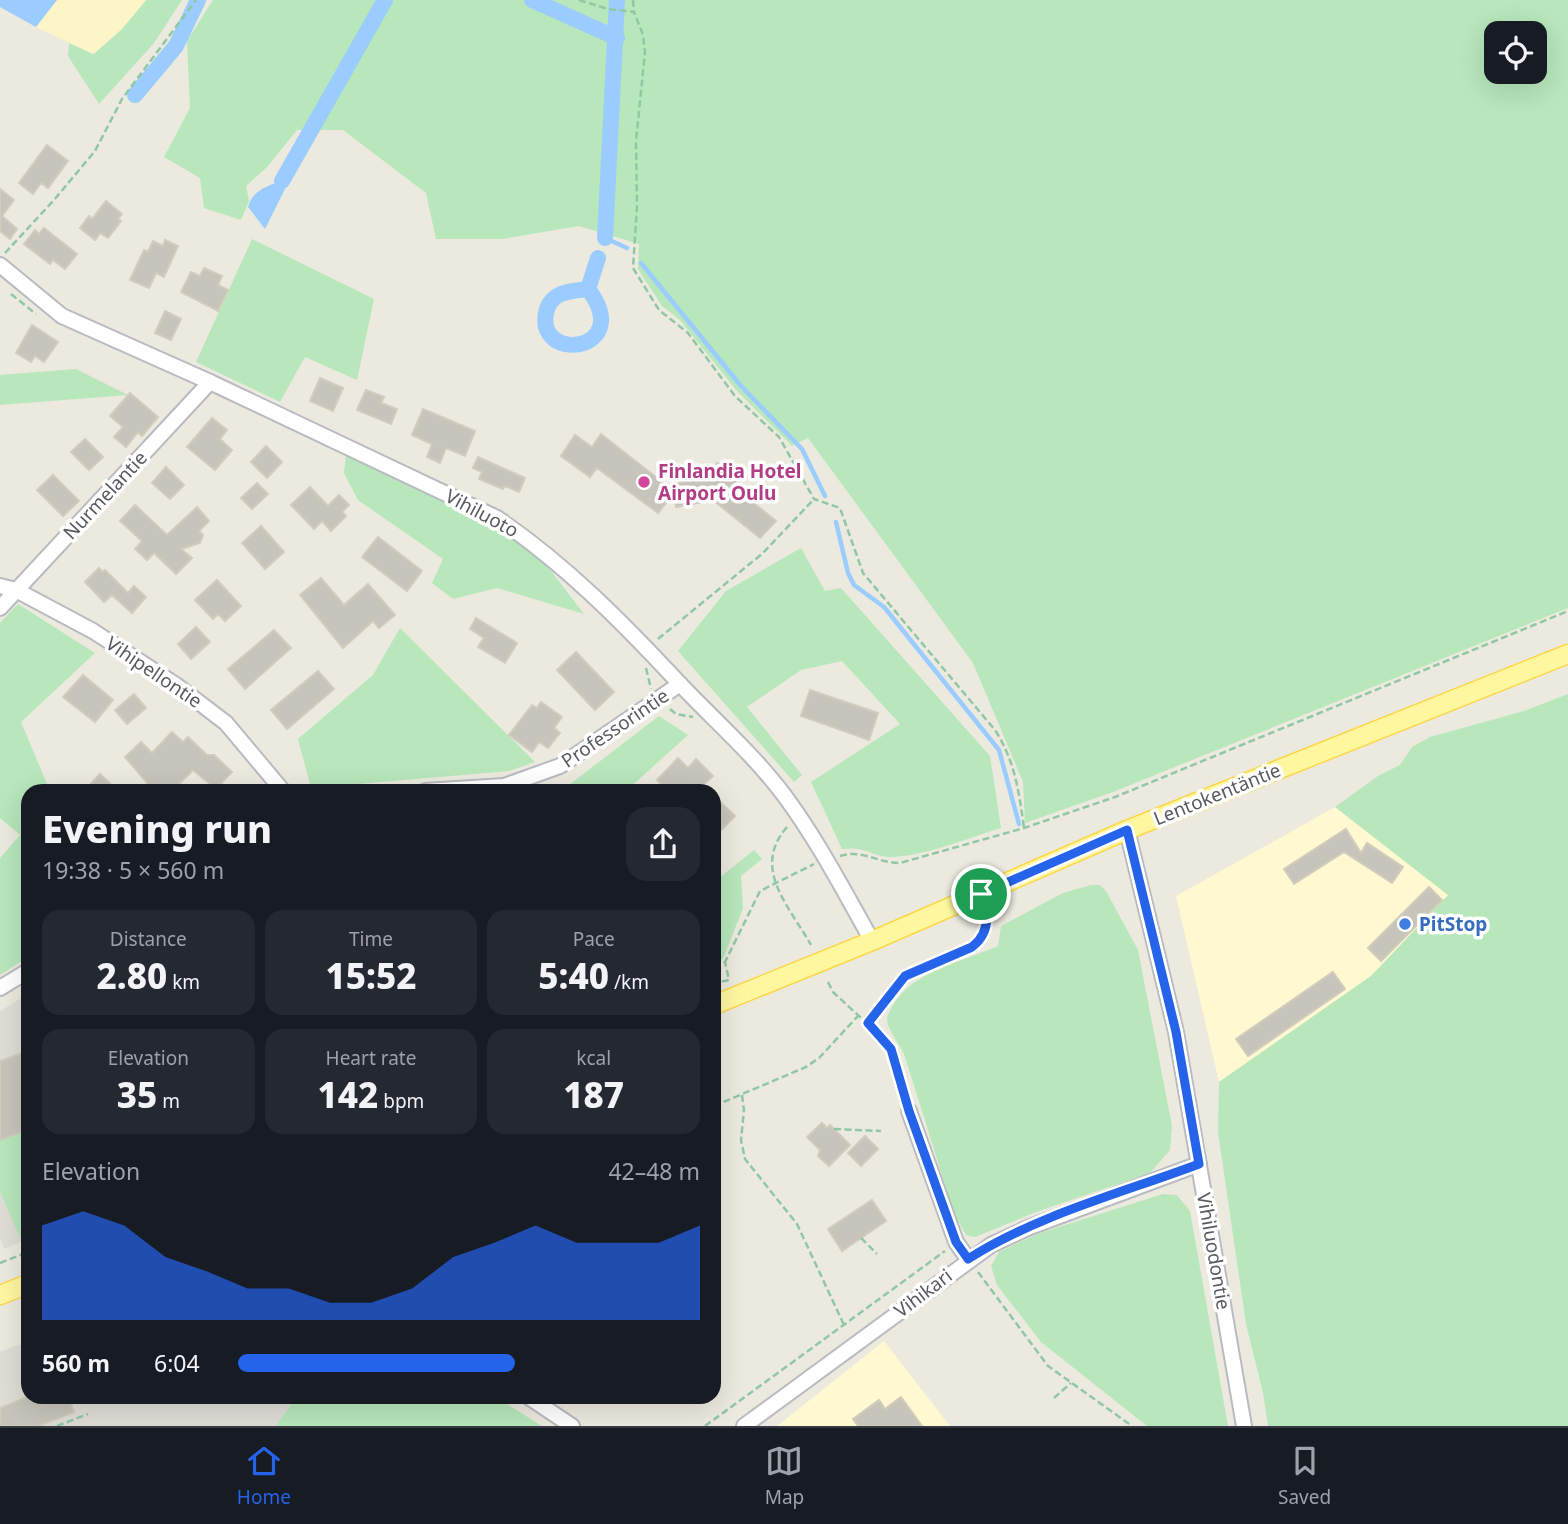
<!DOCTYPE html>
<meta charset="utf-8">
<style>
body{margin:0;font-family:"Noto Sans",sans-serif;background:#242831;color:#f1f3f6;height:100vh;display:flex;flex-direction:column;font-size:26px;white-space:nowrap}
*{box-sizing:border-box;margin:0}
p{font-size:23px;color:#9ea1a6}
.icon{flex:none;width:38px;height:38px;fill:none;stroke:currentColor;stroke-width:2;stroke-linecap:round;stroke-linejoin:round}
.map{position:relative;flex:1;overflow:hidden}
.details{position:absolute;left:21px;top:784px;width:700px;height:620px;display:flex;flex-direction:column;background:#171b24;border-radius:21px;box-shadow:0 7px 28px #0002}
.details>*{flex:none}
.controls{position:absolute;left:1484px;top:21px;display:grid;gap:14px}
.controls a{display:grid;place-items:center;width:63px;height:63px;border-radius:14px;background:#171b24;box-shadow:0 7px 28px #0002;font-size:35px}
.pin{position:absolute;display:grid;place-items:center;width:60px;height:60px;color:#fff;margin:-30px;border:4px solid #fff;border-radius:50%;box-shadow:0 2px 7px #0007}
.round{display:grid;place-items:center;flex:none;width:74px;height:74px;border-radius:21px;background:#242831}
.summary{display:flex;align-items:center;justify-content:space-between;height:119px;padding:0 21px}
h1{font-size:38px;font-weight:800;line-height:52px}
.figures{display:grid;grid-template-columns:repeat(3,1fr);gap:10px;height:119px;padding:7px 21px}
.figures div{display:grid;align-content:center;border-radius:18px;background:#242831;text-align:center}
.figures b{font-size:35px;font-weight:800}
.figures small{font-size:19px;font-weight:400}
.figures p{font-size:19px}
.chart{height:196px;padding:14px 21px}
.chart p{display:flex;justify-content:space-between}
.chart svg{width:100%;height:126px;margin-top:7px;fill:#2563eb;opacity:.7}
ul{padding:0 21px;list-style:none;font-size:23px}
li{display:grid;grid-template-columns:112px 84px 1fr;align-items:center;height:52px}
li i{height:18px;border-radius:9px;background:#2563eb}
.tabs{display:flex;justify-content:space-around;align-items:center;height:98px;border-top:2px solid #363941;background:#171b24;font-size:19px;color:#9ea1a6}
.tabs a{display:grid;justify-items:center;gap:4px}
.tabs .active{color:#2563eb}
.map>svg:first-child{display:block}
</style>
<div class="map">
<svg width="1568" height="1426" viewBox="0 0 1568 1426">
<rect width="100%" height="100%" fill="#eceade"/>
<g fill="#fff8d0">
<polygon points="1335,807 1449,895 1371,976 1219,1082 1176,896"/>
<polygon points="884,1341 950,1426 777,1426"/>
</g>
<g fill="#dfddd6">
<polygon points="28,994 28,1239 4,1249 0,1238 0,1011"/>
<polygon points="28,1341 28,1396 296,1397 276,1426 0,1426 0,1352"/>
</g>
<g fill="#b7e7bb" fill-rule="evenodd">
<polygon points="146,0 182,0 154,43 99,104 68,56 69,43 94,54 122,29"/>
<path d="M213 0H1568V608L1113 792 1025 823 1023 782 973 663 808 438 792 446 737 391 680 320 662 306 638 269 639 244 579 226 502 239H436L426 193 343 130H297L267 167 246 186 249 201 241 220 204 208 200 178 164 157 190 108 187 41ZM1496 33H1535V72H1496Z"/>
<polygon points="252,239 374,299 357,380 305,357 280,402 196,362"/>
<polygon points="76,369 128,395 0,405 0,375"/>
<polygon points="346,455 493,525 544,562 584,614 497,588 453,599 432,583 443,559 358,500 344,473"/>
<path d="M801 548 825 591 841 588 990 756 1001 828C968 838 923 857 889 857 872 856 865 846 842 849L811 782 900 724 842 661 801 670 747 707 802 775 794 782 678 651 726 591Z"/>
<polygon points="18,604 95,653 21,722 50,791 28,791 28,957 0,975 0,858 20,835 0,818 0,623"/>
<polygon points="400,628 535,762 509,771 311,788 298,739 373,675"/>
<polygon points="1568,694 1568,1426 1268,1426 1263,1393 1246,1324 1218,1132 1219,1082 1371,976 1448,895 1335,807 1378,776 1400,765 1412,747 1430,737 1524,711"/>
<polygon points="659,716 688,735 626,791 538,791 565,788"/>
<polygon points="754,850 762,859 741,876 743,908 723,959 714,962 714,882"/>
<path d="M1091 885H1100L1106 891 1138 950 1172 1126 1170 1150 1150 1173 1036 1212 975 1237 966 1235 954 1213C937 1160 921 1107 904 1054 900 1043 883 1026 888 1015 905 972 960 963 998 946L1001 926 1063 893Z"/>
<polygon points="28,1129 28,1235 20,1238 0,1191 0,1140"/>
<polygon points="1163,1194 1177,1195 1190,1211 1228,1426 1147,1426 1041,1342 997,1285 991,1266 999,1252 1040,1233"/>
<polygon points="296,1397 496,1397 542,1426 276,1426"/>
</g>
<polygon fill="#fdf4c8" points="57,0 146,0 122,29 93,54 36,27"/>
<g fill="#9bccff">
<polygon points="0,0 57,0 36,27 0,7"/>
<path d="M282 181 285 189 265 229 248 207C252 191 268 185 282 181Z"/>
</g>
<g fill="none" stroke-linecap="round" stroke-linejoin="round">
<g stroke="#9bccff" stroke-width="4.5">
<polyline points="605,238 627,248"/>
<polyline points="641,263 741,386 802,449 825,496"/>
<polyline points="836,522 848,573 854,585 884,607 999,750 1019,824"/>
</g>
<g stroke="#9bccff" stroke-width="16">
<polyline points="532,0 617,38"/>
<polyline points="135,95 176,46 198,0"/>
<polyline points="282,181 385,0"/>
<polyline points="605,238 617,0"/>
<path d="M588 289C637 353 531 365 547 309 553 291 572 291 588 289L598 258"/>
</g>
</g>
<g fill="#c7c4bb" stroke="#d1ccbc" stroke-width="2">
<polygon points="47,145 68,161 48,188 41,183 33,194 19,183"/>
<polygon points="0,189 14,200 2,216 17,229 10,239 0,231"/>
<polygon points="106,201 122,214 118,219 121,221 108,238 100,233 95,240 80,228 89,216 92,219"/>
<polygon points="44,228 77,254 65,269 53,260 50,264 24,244 35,230 39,234"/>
<polygon points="165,240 178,246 164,277 156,273 149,288 130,280 144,250 148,252 153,241 163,246"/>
<polygon points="204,268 222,276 218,285 228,290 218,311 181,292 191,272 200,276"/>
<polygon points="165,311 181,319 171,340 155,333"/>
<polygon points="32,325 58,342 44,362 35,356 31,362 16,353"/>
<polygon points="320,378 343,388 333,411 310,401"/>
<polygon points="366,390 384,397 381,403 397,409 391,424 357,410"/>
<polygon points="130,393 158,417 142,436 138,432 126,447 114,437 123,427 110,416"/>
<polygon points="423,409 475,431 465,456 446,448 440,463 427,457 432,444 412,435"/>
<polygon points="212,418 227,430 220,439 232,450 215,470 187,447"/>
<polygon points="601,434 666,485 707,478 717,463 739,478 733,486 776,521 760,538 713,500 676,507 674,493 658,513 597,468 590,477 561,456 575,435 592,447"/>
<polygon points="85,439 103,457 89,470 71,452"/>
<polygon points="266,446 282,462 267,478 251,462"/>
<polygon points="478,457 525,478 519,492 505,486 503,489 479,479 482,472 473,468"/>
<polygon points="166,467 184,485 170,499 152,483"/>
<polygon points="53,475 79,501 63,516 37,490"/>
<polygon points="257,483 268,494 252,509 241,498"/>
<polygon points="310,487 328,506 339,495 349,505 342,512 346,516 331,531 322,521 314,529 291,505"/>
<polygon points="135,505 167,535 197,507 209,521 199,531 203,535 200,543 181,549 192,558 176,574 154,553 147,560 135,549 142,541 120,521"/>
<polygon points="261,526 284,552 265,569 242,543"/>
<polygon points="378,537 422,571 407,591 362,557"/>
<polygon points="99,568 103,572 105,570 128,593 134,586 146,597 132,613 112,595 104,602 85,582"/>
<polygon points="321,578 344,605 368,584 395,615 379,628 373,621 343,648 300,595"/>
<polygon points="217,580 241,606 225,621 218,614 213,619 195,600"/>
<polygon points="476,618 517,643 505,663 478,647 484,638 470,629"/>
<polygon points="196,627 210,642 191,659 178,644"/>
<polygon points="274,630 291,648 245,689 228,669"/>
<polygon points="576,652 614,692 595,710 557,670"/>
<polygon points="318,671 334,689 287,729 271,710"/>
<polygon points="83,675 113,700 95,722 63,697"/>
<polygon points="810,690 878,713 869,740 801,716"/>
<polygon points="134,694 146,708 127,724 115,710"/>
<polygon points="541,702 562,717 554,728 560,733 548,748 539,742 532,752 509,735 532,705 537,708"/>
<polygon points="172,732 183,742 188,737 207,755 214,755 232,772 216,789 193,770 172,791 154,791 125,757 141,742 152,753"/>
<polygon points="678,758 688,768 696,759 713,776 703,785 709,791 668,791 657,780"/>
<polygon points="100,774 118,791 84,791"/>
<polygon points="714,796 735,816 714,837"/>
<polygon points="1346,829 1361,853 1367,843 1403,867 1392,883 1344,852 1294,884 1284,869"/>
<polygon points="1429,887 1442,900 1381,961 1368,948"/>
<polygon points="1333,972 1345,989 1248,1056 1236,1039"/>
<polygon points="28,1051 28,1129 0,1140 0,1061"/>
<polygon points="822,1123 827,1128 830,1125 850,1145 829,1166 818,1156 820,1150 807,1137"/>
<polygon points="865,1136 878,1149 861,1166 848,1153"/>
<polygon points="872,1200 886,1221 842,1251 828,1229"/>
<polygon points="29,1396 68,1396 74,1412 39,1426 0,1426 0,1408"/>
<polygon points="901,1397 922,1426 858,1426 853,1419 879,1400 885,1409"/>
</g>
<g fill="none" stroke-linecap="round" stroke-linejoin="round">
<defs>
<g id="minor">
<path d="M0 265 62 316 210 382 497 518C565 564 623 623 678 682 714 720 753 754 784 795 818 841 844 891 872 941"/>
<polyline points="0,586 16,590 93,631 176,685 226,723 283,791"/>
<polyline points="0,608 210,382"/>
<polyline points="425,791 504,786 560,766 680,684"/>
<polyline points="1127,830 1176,1032 1244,1426"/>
<polyline points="0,988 28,971"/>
<polyline points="909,1111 956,1242 968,1259"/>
<polyline points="527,1396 572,1426"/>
<polyline points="744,1426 991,1245 1030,1227 1199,1164"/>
</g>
<g id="major">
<polyline points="714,1005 872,941 1127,830 1568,654"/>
<polyline points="0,1295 28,1284"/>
</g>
</defs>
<use href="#minor" stroke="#b9bbc2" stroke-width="18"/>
<use href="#major" stroke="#fcd747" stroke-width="21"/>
<g stroke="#90c7a4" stroke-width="2.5" stroke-dasharray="7 3.5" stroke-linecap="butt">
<path d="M579 0 608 9 634 12 643 35 645 52 636 141 637 206 633 268 659 310 688 333 735 396 779 437 814 499 840 508 863 573 995 730C1015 761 1019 792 1024 828"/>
<polyline points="633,0 634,12"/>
<polyline points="5,253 54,200 95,151 122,99 196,0"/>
<polyline points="11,294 36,314"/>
<polyline points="658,639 763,553 814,499"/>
<polyline points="646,668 651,689"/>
<polyline points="670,709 676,714 693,717"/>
<path d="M787 827C751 868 789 906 811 945"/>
<path d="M840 856C863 849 877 863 900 863L1024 828 1115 797 1568 611"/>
<polyline points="714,967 725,962 760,891 814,864"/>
<polyline points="828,982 833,992 887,1042 896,1062 906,1098"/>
<polyline points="718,987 716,983 729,980 725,962"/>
<path d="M868 1022 905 976 972 947C986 937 988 923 986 907"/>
<polyline points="742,1095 744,1110 741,1140 745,1159 797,1224 844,1325"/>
<polyline points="714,1106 806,1067 819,1058 858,1016"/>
<polyline points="834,1129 881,1131"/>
<polyline points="861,1238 877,1254"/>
<polyline points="0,1263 28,1252"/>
<polyline points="978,1272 1048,1366 1132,1426"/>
<polyline points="1054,1398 1071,1383"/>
<polyline points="57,1426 88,1414"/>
<polyline points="705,1426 945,1251"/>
</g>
<use href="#minor" stroke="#fff" stroke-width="14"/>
<use href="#major" stroke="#fff7a0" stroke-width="18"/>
</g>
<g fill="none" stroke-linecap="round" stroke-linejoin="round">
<defs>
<path id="route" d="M1127 830 1176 1032 1199 1164C1122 1193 1037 1215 968 1259L956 1242 909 1111 891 1049 868 1023 905 976 972 947C990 933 989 913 981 894Z"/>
</defs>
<use href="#route" stroke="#fff" stroke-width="14"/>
<use href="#route" stroke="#2563eb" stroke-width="9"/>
</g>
<circle fill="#d1479c" stroke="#fff" stroke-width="2.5" cx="644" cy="482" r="7"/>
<circle fill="#3f7fe0" stroke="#fff" stroke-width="2.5" cx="1405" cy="924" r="7"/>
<g text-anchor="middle" stroke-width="7" stroke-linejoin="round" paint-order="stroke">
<g font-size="19" font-weight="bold" fill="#b23c85" stroke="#fff" text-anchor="start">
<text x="658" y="478">Finlandia Hotel<tspan x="658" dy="22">Airport Oulu</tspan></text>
</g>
<g font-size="19" fill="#575b61" stroke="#fff">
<text transform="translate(105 495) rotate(-47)" y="7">Nurmelantie</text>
<text transform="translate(482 513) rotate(28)" y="7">Vihiluoto</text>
<text transform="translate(154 672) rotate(34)" y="7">Vihipellontie</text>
<text transform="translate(615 728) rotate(-34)" y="7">Professorintie</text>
<text transform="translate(1217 794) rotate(-22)" y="7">Lentokentäntie</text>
<text transform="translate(1214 1251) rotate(80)" y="7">Vihiluodontie</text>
<text transform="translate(923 1293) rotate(-37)" y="7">Vihikari</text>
</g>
<g font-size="19" font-weight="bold" fill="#366cbe" stroke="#fff" text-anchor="start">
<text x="1419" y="931">PitStop</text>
</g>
</g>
</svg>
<div class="controls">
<a><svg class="icon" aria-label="locate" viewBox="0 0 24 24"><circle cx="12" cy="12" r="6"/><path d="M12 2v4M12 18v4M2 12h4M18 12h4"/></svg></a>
</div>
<div class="pin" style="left:981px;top:894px;background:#1e9e55"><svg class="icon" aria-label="arrive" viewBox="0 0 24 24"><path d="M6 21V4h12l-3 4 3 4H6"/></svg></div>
<section class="details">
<div class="summary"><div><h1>Evening run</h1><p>19:38 · 5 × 560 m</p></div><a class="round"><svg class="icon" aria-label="share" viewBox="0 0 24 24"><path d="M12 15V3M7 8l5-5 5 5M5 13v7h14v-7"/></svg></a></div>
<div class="figures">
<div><p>Distance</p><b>2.80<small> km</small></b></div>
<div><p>Time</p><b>15:52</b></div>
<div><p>Pace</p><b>5:40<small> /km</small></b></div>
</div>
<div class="figures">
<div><p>Elevation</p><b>35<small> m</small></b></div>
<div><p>Heart rate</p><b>142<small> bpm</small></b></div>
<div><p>kcal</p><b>187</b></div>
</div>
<div class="chart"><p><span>Elevation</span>42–48 m</p>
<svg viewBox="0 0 160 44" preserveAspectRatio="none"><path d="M0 44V11L10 6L20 11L30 22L40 27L50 33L60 33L70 38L80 38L90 33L100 22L110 17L120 11L130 17L140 17L150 17L160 11V44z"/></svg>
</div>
<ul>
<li><b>560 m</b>6:04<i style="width:60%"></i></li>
</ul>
</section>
</div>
<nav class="tabs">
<a class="active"><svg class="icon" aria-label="home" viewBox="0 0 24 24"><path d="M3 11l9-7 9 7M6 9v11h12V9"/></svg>Home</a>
<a><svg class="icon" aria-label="map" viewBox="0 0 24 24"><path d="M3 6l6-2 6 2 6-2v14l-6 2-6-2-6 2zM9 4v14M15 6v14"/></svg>Map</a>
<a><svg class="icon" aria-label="saved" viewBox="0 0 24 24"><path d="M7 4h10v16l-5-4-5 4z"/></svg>Saved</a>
</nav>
